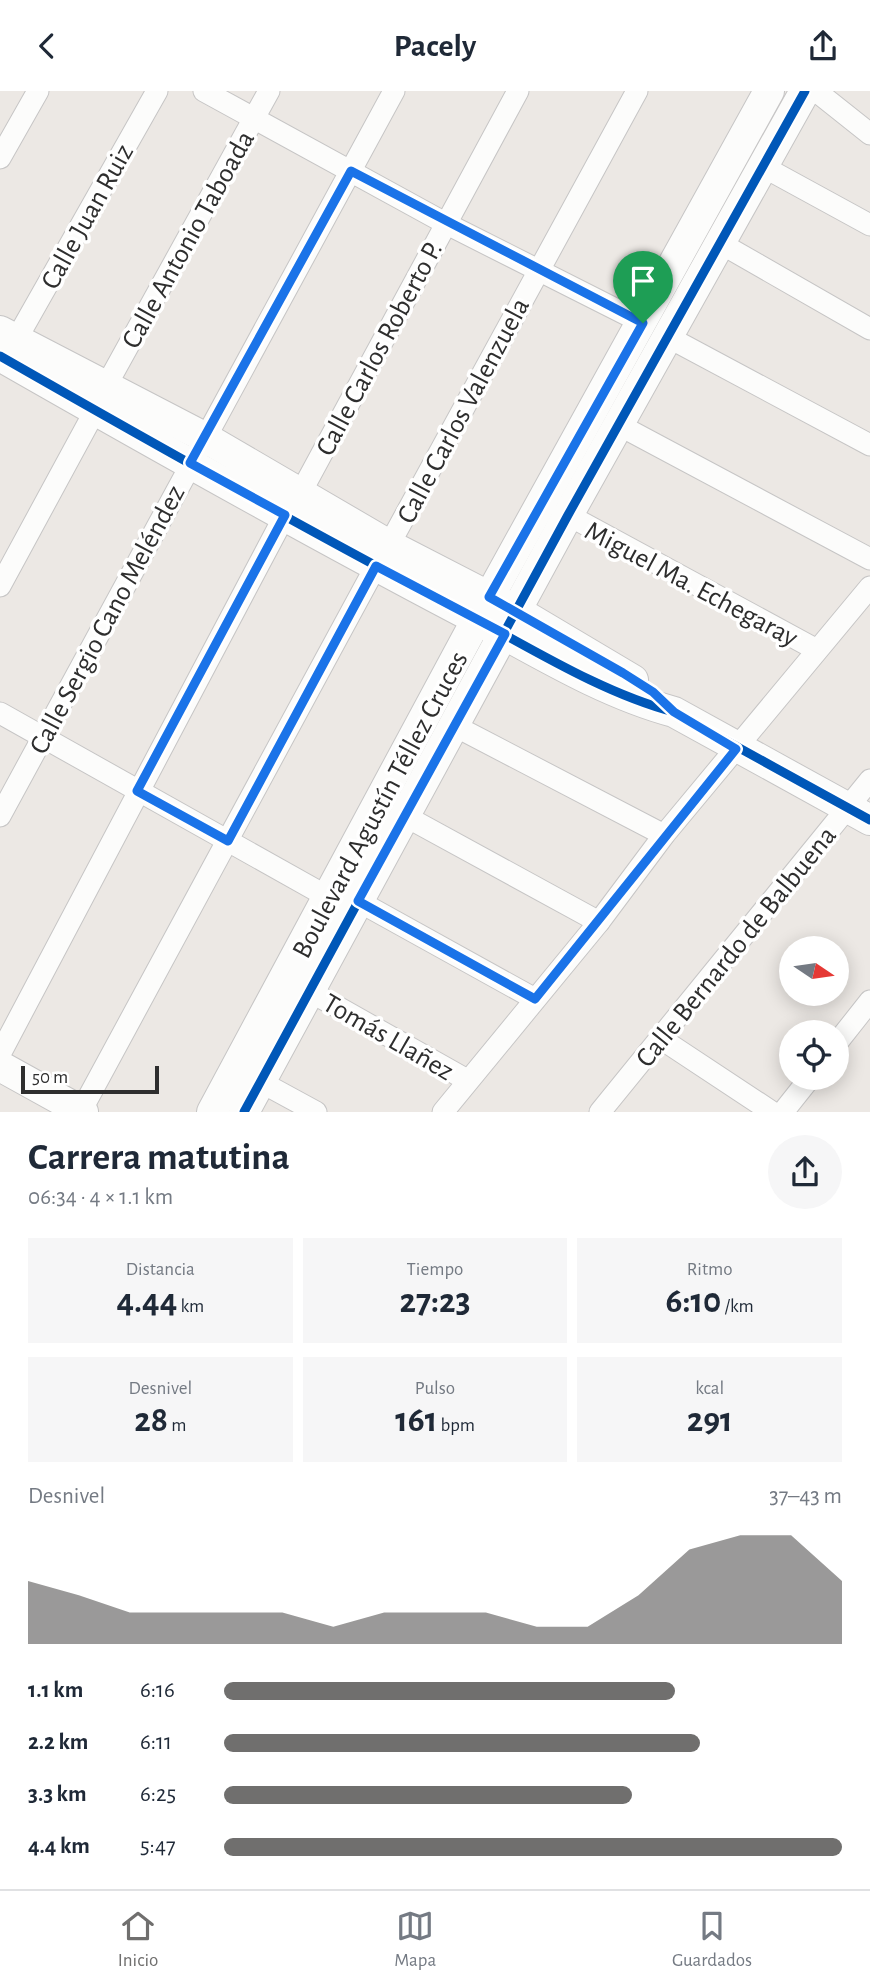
<!DOCTYPE html>
<html lang="es">
<meta charset="utf-8">
<style>
body{margin:0;font-family:"Alegreya Sans",sans-serif;background:#f6f6f7;color:#1f2937;height:100vh;display:flex;flex-direction:column;font-size:26px;white-space:nowrap}
*{box-sizing:border-box;margin:0}
p{font-size:23px;color:#747a83}
.icon{flex:none;width:38px;height:38px;fill:none;stroke:currentColor;stroke-width:2;stroke-linecap:round;stroke-linejoin:round}
.map{position:relative;height:1021px;overflow:hidden}
.details{display:flex;flex-direction:column;background:#fff;flex:1}
.details>*{flex:none}
.needle{width:46px;rotate:103deg}
.fabs{position:absolute;left:779px;top:845px;display:grid;gap:14px}
.fabs a{display:grid;place-items:center;width:70px;height:70px;border-radius:50%;background:#fff;box-shadow:0 4px 18px #0003;font-size:35px}
.scale{position:absolute;left:21px;bottom:18px;width:138px;box-sizing:border-box;padding-left:7px;border:4px solid #2e2e2e;border-top:0;font-size:19px;line-height:24px;white-space:nowrap;color:#2e2e2e;-webkit-text-stroke:5px #fff;paint-order:stroke}
.pin{position:absolute;display:grid;place-items:center;width:60px;height:60px;color:#fff;margin:-72px -30px;border-radius:50% 50% 50% 0;rotate:-45deg;box-shadow:0 0 7px #0007}
.pin .icon{rotate:45deg}
.round{display:grid;place-items:center;flex:none;width:74px;height:74px;border-radius:37px;background:#f6f6f7}
.summary{display:flex;align-items:center;justify-content:space-between;height:119px;padding:0 28px}
h1{font-size:38px;font-weight:700;line-height:52px}
.figures{display:grid;grid-template-columns:repeat(3,1fr);gap:10px;height:119px;padding:7px 28px}
.figures div{display:grid;align-content:center;border-radius:0px;background:#f6f6f7;text-align:center}
.figures b{font-size:35px;font-weight:700}
.figures small{font-size:19px;font-weight:400}
.figures p{font-size:19px}
.chart{height:196px;padding:14px 28px}
.chart p{display:flex;justify-content:space-between}
.chart svg{width:100%;height:126px;margin-top:7px;fill:#706f6e;opacity:.7}
ul{padding:0 28px;list-style:none;font-size:23px}
li{display:grid;grid-template-columns:112px 84px 1fr;align-items:center;height:52px}
li i{height:18px;border-radius:9px;background:#706f6e}
header{display:flex;justify-content:space-between;align-items:center;height:91px;padding:0 28px;background:#fff;font-size:32px;font-weight:700}
.tab-bar{display:flex;justify-content:space-around;align-items:center;height:98px;border-top:2px solid #e0e1e3;background:#fff;font-size:19px;color:#747a83}
.tab-bar a{display:grid;justify-items:center;gap:4px}
.tab-bar .selected{color:#706f6e}
.map>svg:first-child{display:block}
</style>
<header><svg class="icon" aria-label="back" viewBox="0 0 24 24"><path d="M15 5l-7 7 7 7"/></svg>Pacely<svg class="icon" aria-label="share" viewBox="0 0 24 24"><path d="M12 15V3M7 8l5-5 5 5M5 13v7h14v-7"/></svg></header>
<div class="map">
<svg width="870" height="1021" viewBox="0 0 870 1021">
<rect width="100%" height="100%" fill="#ece8e4"/>
<g fill="none" stroke-linecap="round" stroke-linejoin="round">
<defs>
<g id="street">
<polyline points="204,0 445,132 643,232"/>
<polyline points="816,0 870,43"/>
<polyline points="0,67 38,0"/>
<polyline points="762,75 870,134"/>
<polyline points="720,152 870,238"/>
<polyline points="668,246 870,354"/>
<polyline points="16,249 157,0"/>
<polyline points="106,295 269,0"/>
<polyline points="619,334 870,468"/>
<polyline points="300,403 518,0"/>
<polyline points="568,424 817,559"/>
<polyline points="389,454 637,0"/>
<polyline points="0,495 96,318"/>
<polyline points="0,622 328,806"/>
<polyline points="455,635 664,744"/>
<polyline points="0,725 394,0"/>
<polyline points="405,725 599,831"/>
<polyline points="358,810 535,908"/>
<polyline points="311,901 467,989"/>
<polyline points="660,947 772,1021"/>
<polyline points="836,953 870,910"/>
<polyline points="0,963 285,424"/>
<polyline points="259,990 316,1021"/>
<polyline points="81,1020 376,475"/>
<polyline points="443,1021 599,831 664,744 870,496"/>
<polyline points="600,1021 870,689"/>
<polyline points="783,1021 810,987"/>
</g>
<g id="secondary">
<polyline points="0,240 204,346 389,454 517,520 633,589"/>
<path d="M0 265C152 352 305 438 459 519 528 555 599 601 674 621L870 729"/>
<polyline points="0,975 83,1021"/>
<polyline points="212,1021 477,528 769,0"/>
<polyline points="244,1021 568,424 805,0"/>
</g>
</defs>
<use href="#street" stroke="#c6c5c5" stroke-width="23"/>
<use href="#secondary" stroke="#c6c5c5" stroke-width="32"/>
<use href="#street" stroke="#fcfcfb" stroke-width="21"/>
<use href="#secondary" stroke="#fcfcfb" stroke-width="30"/>
<defs>
<g id="cycleway">
<path d="M0 265C152 352 305 438 459 519 528 555 599 601 674 621L870 729"/>
<polyline points="244,1021 568,424 805,0"/>
</g>
</defs>
<use href="#cycleway" stroke="#fff" stroke-width="13"/>
<use href="#cycleway" stroke="#0057b8" stroke-width="9"/>
</g>
<g fill="none" stroke-linecap="round" stroke-linejoin="round">
<defs>
<polygon id="route" points="351,80 643,232 489,506 623,582 653,601 674,621 736,658 535,908 358,810 505,543 376,475 228,750 137,700 285,424 190,372"/>
</defs>
<use href="#route" stroke="#fff" stroke-width="14"/>
<use href="#route" stroke="#1a73e8" stroke-width="9"/>
</g>
<g text-anchor="middle" stroke-width="7" stroke-linejoin="round" paint-order="stroke">
<g font-size="28" fill="#2e2e2e" stroke="#fff">
<text transform="translate(86 125) rotate(-61)" y="10">Calle Juan Ruiz</text>
<text transform="translate(187 148) rotate(-61)" y="10">Calle Antonio Taboada</text>
<text transform="translate(378 257) rotate(-62)" y="10">Calle Carlos Roberto P.</text>
<text transform="translate(462 319) rotate(-62)" y="10">Calle Carlos Valenzuela</text>
<text transform="translate(692 492) rotate(28)" y="10">Miguel Ma. Echegaray</text>
<text transform="translate(106 528) rotate(-62)" y="10">Calle Sergio Cano Meléndez</text>
<text transform="translate(379 713) rotate(-62)" y="10">Boulevard Agustín Téllez Cruces</text>
<text transform="translate(735 855) rotate(-51)" y="10">Calle Bernardo de Balbuena</text>
<text transform="translate(389 945) rotate(30)" y="10">Tomás Llañez</text>
</g>
</g>
</svg>
<div class="fabs">
<a><svg class="needle" viewBox="-14 -14 28 28"><path d="M0-13l5 13h-10z" fill="#e53935"/><path d="M0 13l5-13h-10z" fill="#747a83"/></svg></a>
<a><svg class="icon" aria-label="locate" viewBox="0 0 24 24"><circle cx="12" cy="12" r="6"/><path d="M12 2v4M12 18v4M2 12h4M18 12h4"/></svg></a>
</div>
<div class="scale">50 m</div>
<div class="pin" style="left:643px;top:232px;background:#1e9e55"><svg class="icon" aria-label="arrive" viewBox="0 0 24 24"><path d="M6 21V4h12l-3 4 3 4H6"/></svg></div>
</div>
<section class="details">
<div class="summary"><div><h1>Carrera matutina</h1><p>06:34 · 4 × 1.1 km</p></div><a class="round"><svg class="icon" aria-label="share" viewBox="0 0 24 24"><path d="M12 15V3M7 8l5-5 5 5M5 13v7h14v-7"/></svg></a></div>
<div class="figures">
<div><p>Distancia</p><b>4.44<small> km</small></b></div>
<div><p>Tiempo</p><b>27:23</b></div>
<div><p>Ritmo</p><b>6:10<small> /km</small></b></div>
</div>
<div class="figures">
<div><p>Desnivel</p><b>28<small> m</small></b></div>
<div><p>Pulso</p><b>161<small> bpm</small></b></div>
<div><p>kcal</p><b>291</b></div>
</div>
<div class="chart"><p><span>Desnivel</span>37–43 m</p>
<svg viewBox="0 0 160 44" preserveAspectRatio="none"><path d="M0 44V22L10 27L20 33L30 33L40 33L50 33L60 38L70 33L80 33L90 33L100 38L110 38L120 27L130 11L140 6L150 6L160 22V44z"/></svg>
</div>
<ul>
<li><b>1.1 km</b>6:16<i style="width:73%"></i></li>
<li><b>2.2 km</b>6:11<i style="width:77%"></i></li>
<li><b>3.3 km</b>6:25<i style="width:66%"></i></li>
<li><b>4.4 km</b>5:47<i style="width:100%"></i></li>
</ul>
</section>
<nav class="tab-bar">
<a class="selected"><svg class="icon" aria-label="home" viewBox="0 0 24 24"><path d="M3 11l9-7 9 7M6 9v11h12V9"/></svg>Inicio</a>
<a><svg class="icon" aria-label="map" viewBox="0 0 24 24"><path d="M3 6l6-2 6 2 6-2v14l-6 2-6-2-6 2zM9 4v14M15 6v14"/></svg>Mapa</a>
<a><svg class="icon" aria-label="saved" viewBox="0 0 24 24"><path d="M7 4h10v16l-5-4-5 4z"/></svg>Guardados</a>
</nav>
